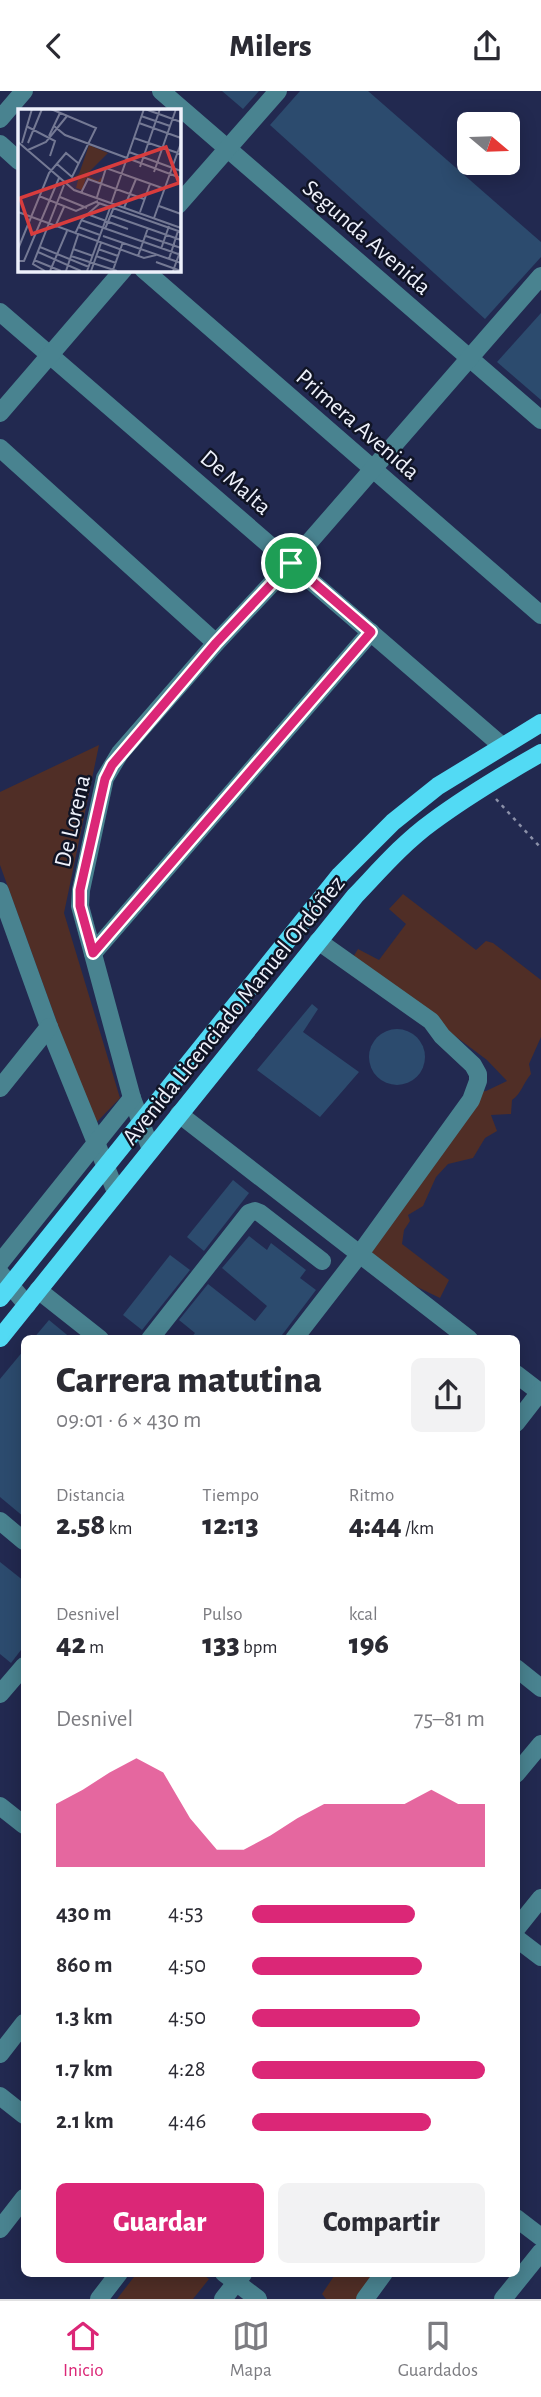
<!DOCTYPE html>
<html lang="es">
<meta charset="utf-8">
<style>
body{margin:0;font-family:"Alegreya Sans",sans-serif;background:#f2f2f3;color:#2b2b33;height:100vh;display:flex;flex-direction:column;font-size:26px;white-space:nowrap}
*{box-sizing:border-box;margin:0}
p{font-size:23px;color:#7c7c81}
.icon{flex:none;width:38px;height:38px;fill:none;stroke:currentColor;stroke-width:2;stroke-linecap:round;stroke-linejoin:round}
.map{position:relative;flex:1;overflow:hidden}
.panel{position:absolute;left:21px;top:1244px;width:499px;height:942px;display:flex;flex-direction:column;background:#fff;border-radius:10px;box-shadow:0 4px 18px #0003}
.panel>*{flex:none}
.needle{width:46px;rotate:109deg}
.buttons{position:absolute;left:457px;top:21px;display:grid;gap:14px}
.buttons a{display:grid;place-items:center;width:63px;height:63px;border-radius:10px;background:#fff;box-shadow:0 4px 18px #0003;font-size:35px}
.pin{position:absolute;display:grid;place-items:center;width:60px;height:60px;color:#fff;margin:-30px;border:4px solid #fff;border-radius:50%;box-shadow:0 2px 7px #0007}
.round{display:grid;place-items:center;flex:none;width:74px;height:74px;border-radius:10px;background:#f2f2f3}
.overview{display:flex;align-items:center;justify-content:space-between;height:119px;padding:0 35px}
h1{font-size:38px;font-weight:800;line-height:52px}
.stats{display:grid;grid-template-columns:repeat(3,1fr);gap:10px;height:119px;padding:7px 35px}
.stats div{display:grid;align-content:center}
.stats b{font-size:30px;font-weight:800}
.stats small{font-size:19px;font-weight:400}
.stats p{font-size:19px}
.chart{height:196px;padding:14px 35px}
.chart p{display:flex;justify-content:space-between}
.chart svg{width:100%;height:126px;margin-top:7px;fill:#db2777;opacity:.7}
.button{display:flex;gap:14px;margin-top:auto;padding:14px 35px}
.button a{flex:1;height:80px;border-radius:10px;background:#db2777;color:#fff;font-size:28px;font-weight:800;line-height:80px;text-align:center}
.button a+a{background:#f2f2f3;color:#2b2b33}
ul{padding:0 35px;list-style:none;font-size:23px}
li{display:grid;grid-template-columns:112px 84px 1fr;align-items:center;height:52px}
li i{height:18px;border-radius:9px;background:#db2777}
header{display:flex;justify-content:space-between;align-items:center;height:91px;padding:0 35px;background:#fff;font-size:32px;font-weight:800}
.tabs{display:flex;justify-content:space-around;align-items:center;height:98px;border-top:2px solid #e1e1e2;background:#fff;font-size:19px;color:#7c7c81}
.tabs a{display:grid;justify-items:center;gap:4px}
.tabs .on{color:#db2777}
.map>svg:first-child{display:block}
</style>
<header><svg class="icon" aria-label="back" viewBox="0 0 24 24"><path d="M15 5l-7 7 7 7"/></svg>Milers<svg class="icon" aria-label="share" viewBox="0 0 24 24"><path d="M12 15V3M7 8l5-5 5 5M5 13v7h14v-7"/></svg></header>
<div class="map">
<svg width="541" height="2208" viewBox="0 0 541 2208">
<rect width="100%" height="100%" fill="#222950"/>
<g fill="#502e26">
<polygon points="99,654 64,822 120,1007 94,1034 0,774 0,701"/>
<path d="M403 803 476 859 486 850 493 852 541 889V946L529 973 531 983C523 992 522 1002 512 1009L511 1023 491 1024 497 1040 485 1047 473 1067 448 1073 436 1086 423 1115 408 1124 410 1130 404 1139 402 1153 449 1189 440 1207 409 1192 366 1159 476 1001 486 1000 507 990 487 969 352 868 358 858 379 869 406 833 389 818Z"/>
<polygon points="137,2182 201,2182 209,2188 193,2208 117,2208"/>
<polygon points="336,2182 375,2182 356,2208 326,2208 322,2203"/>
</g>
<g fill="#2c4b6e">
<polygon points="222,0 259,0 243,18"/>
<polygon points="300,0 368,0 541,151 541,166 485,228 270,34"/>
<polygon points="541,222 541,309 497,271"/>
<polygon points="312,913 318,918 303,941 359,981 320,1026 257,979"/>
<circle cx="397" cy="966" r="28"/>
<polygon points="233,1089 249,1102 204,1160 187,1146"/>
<polygon points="249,1145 267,1159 271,1152 306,1179 300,1187 316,1199 279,1248 190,1248 195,1242 179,1229 208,1193 255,1230 267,1215 222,1177"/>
<polygon points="170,1164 190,1179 142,1239 123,1224"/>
<polygon points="49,1229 72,1248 33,1248"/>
<polygon points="24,1259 24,1426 0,1406 0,1288"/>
<polygon points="0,1471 24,1490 24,1555 11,1572 0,1563"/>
</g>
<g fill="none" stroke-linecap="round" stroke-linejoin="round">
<polyline stroke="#8b90a8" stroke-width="2.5" stroke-dasharray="3.5 5" stroke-linecap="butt" points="496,708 541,757"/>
<g stroke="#498390" stroke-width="18">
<polyline points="161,0 541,329"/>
<polyline points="0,28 24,0"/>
<polyline points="0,53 19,70"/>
<polyline points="178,114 278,0"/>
<polyline points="143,178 541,524"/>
<polyline points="0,221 501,654"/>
<polyline points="0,322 124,178"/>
<polyline points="0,357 216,552"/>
<polyline points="0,800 49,936 116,1101"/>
<polyline points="93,862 371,541"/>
<polyline points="0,997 49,936"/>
<polyline points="179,1023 469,1248"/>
<polyline points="151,1059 132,1007 80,815 81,799 105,687 120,662 216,552 291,472 541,185"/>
<polyline points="0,1172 132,1007"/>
<polyline points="0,1182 27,1214"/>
<polyline points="38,1199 100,1248"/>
<polyline points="150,1248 249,1122 255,1120 260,1122 322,1170"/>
<polyline points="294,1248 359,1164 471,1009 478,990 478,983 473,974 442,945 431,930 318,850"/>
<polyline points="516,1283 541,1302"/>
<polyline points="516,1332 540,1301"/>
<polyline points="0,1430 24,1450"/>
<polyline points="516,1577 541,1597"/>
<polyline points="0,1603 24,1575"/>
<polyline points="516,1683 541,1653"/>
<polyline points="0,1715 24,1734"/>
<polyline points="516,1838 541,1807"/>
<polyline points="516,1847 541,1866"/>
<polyline points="0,1963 24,1932"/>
<polyline points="0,2005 24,2024"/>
<polyline points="516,2127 541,2146"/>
<polyline points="0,2138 24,2107"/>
<polyline points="224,2182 258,2208"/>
<polyline points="99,2208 119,2182"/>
<polyline points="223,2208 243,2183"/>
<polyline points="365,2208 384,2182"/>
<polyline points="503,2208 541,2161"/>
</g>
<g stroke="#52daf4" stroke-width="18">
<polyline points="0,1207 340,784 393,731 438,695 541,632"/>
<path d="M0 1247 355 805C379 780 403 752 432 731 467 705 504 683 541 662"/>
</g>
</g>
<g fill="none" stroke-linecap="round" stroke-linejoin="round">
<defs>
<polygon id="route" points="291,472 371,541 93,862 80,815 80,799 105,688 112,674 216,552"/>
</defs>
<use href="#route" stroke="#fff" stroke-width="14"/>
<use href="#route" stroke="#db2777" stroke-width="9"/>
</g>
<g text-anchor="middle" stroke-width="5" stroke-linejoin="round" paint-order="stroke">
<g font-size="24" fill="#eef1fb" stroke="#101425">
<text transform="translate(367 146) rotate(41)" y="8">Segunda Avenida</text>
<text transform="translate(358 333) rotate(41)" y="8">Primera Avenida</text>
<text transform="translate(236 391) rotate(41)" y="8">De Malta</text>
<text transform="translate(72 730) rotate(-77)" y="8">De Lorena</text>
<text transform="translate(233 919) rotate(-51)" y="8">Avenida Licenciado Manuel Ordóñez</text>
</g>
</g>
<g transform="translate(18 18)">
<rect width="163" height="163" fill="#222950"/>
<path d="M71 36 90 44 68 66 80 72 84 68 83 74 68 69 64 81 58 79 61 67 56 68 61 65Z" fill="#502e26"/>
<path fill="none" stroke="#747994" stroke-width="2" d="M33 0 78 19 54 68 39 55M127 0 163 13M123 7 152 17M121 14 163 29M8 17 37 32 32 47M36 17 47 26 163 69M31 27 42 4M116 29 163 45M0 33 56 81 163 119M4 34 14 0M10 34 24 0M10 41 28 33 49 7M111 43 163 62M122 58 142 0M136 63 158 0M63 84 70 70 126 90M21 87 58 102 80 92M42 88 69 99M79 88 88 59 147 80M78 93 163 123M93 95 126 0M141 97 163 105M106 99 118 70M0 103 126 149 138 146M122 103 132 75M69 105 110 120M92 106 163 131M136 109 163 34M63 111 163 146M37 118 46 98M60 118 82 126M87 120 96 98M57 125 64 110 81 95M85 127 163 154M128 127 163 139M22 138 71 158M0 140 31 64 48 44 60 54M55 140 75 147M80 140 100 147M143 140 151 117M20 143 63 162M53 147 99 162M78 147 98 154M120 147 130 119M151 150 160 122M16 151 43 162M0 152H6L41 69M138 153 163 162M95 161 105 133M27 162 15 155 46 76M32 162 49 122M48 162 60 126M69 162 92 99M73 162 83 134M155 162 163 140"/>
<path fill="#d83c3d" fill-opacity="0.15" stroke="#d83c3d" stroke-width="3.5" d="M148 38 161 74 14 125 2 89Z"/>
<rect width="163" height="163" fill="none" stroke="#eef1fb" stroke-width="3.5"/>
</g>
</svg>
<div class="buttons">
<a><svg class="needle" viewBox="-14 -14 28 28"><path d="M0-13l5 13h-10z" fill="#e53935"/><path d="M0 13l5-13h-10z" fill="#7c7c81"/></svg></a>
</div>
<div class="pin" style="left:291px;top:472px;background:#1e9e55"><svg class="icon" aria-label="arrive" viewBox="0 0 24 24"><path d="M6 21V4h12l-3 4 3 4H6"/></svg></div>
<section class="panel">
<div class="overview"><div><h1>Carrera matutina</h1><p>09:01 · 6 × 430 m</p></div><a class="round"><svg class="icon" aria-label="share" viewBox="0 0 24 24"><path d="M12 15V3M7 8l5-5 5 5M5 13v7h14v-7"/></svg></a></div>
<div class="stats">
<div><p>Distancia</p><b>2.58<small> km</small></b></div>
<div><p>Tiempo</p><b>12:13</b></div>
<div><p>Ritmo</p><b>4:44<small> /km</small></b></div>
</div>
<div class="stats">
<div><p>Desnivel</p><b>42<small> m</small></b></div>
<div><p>Pulso</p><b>133<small> bpm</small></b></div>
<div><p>kcal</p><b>196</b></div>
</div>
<div class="chart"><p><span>Desnivel</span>75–81 m</p>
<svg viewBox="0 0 160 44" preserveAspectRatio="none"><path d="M0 44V22L10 17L20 11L30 6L40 11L50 27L60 38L70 38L80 33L90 27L100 22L110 22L120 22L130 22L140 17L150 22L160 22V44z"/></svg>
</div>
<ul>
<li><b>430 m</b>4:53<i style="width:70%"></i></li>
<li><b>860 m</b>4:50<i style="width:73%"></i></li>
<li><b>1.3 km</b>4:50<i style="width:72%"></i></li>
<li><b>1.7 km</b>4:28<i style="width:100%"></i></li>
<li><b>2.1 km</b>4:46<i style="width:77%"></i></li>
</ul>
<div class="button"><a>Guardar</a><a>Compartir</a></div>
</section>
</div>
<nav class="tabs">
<a class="on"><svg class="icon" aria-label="home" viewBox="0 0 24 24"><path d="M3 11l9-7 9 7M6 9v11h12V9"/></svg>Inicio</a>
<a><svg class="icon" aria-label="map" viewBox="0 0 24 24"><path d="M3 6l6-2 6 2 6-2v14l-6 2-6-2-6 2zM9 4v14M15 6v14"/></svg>Mapa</a>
<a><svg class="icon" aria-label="saved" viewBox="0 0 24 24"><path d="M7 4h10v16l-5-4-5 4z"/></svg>Guardados</a>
</nav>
